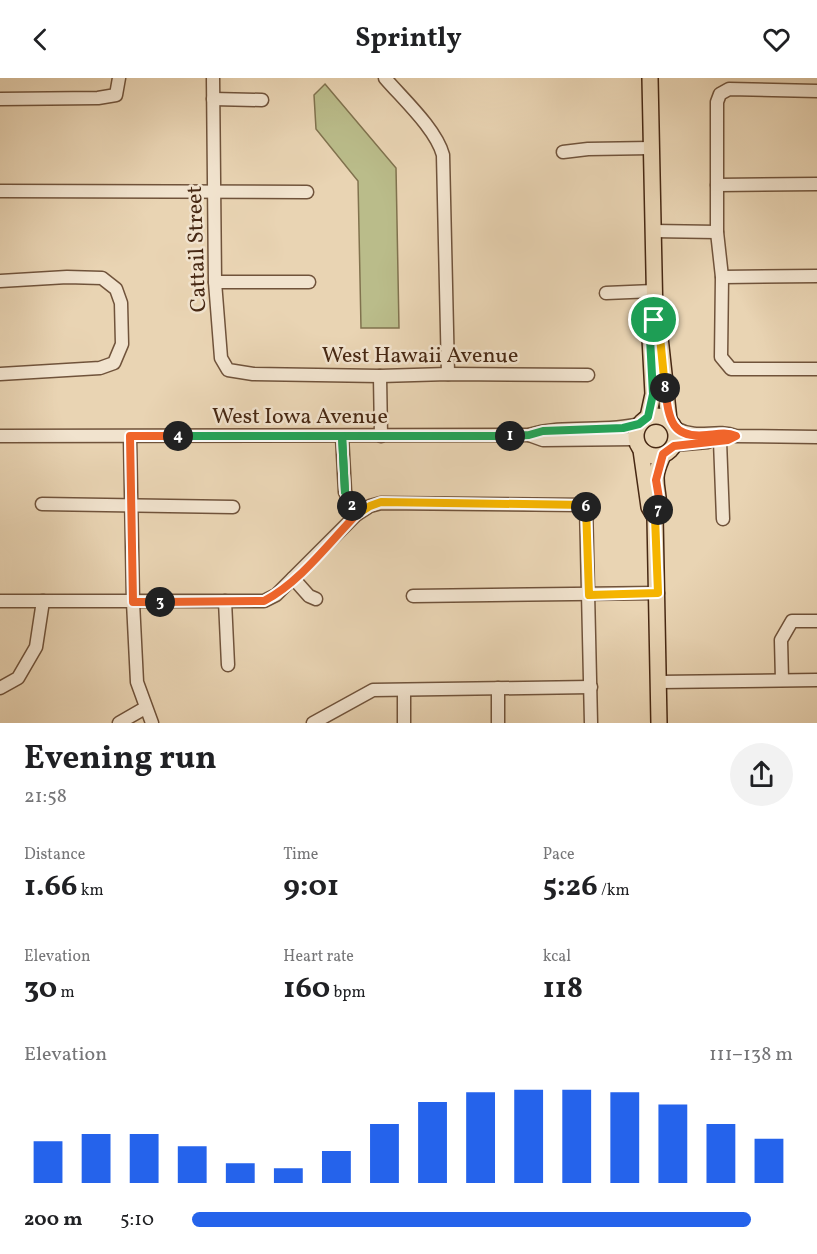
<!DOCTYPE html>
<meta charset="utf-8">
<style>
body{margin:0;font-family:Vollkorn,serif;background:#f2f2f2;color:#202124;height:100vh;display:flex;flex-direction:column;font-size:22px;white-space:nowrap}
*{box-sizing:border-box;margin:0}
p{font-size:20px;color:#757577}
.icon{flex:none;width:33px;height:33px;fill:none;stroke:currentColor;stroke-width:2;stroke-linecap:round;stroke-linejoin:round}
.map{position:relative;height:645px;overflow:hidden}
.details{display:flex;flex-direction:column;background:#fff;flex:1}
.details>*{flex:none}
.pin{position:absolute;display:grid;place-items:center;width:51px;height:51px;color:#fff;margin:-26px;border:3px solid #fff;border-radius:50%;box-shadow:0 2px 6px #0007}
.km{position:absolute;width:30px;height:30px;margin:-15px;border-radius:50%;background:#222;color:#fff;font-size:16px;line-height:30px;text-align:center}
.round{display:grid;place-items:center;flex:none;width:63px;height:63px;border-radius:32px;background:#f2f2f2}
.overview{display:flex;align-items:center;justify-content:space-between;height:102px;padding:0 24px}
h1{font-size:33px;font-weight:700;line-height:45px}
.figures{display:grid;grid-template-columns:repeat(3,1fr);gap:9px;height:102px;padding:6px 24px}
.figures div{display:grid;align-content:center}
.figures b{font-size:30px;font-weight:700}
.figures small{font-size:16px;font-weight:400}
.figures p{font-size:16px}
.chart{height:168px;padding:12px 24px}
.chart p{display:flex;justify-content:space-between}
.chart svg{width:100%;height:108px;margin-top:6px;stroke:#2563eb;stroke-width:6}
ul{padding:0 24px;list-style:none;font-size:20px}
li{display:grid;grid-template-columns:96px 72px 1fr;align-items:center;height:45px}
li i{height:15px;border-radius:8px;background:#2563eb}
header{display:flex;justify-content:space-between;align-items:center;height:78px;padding:0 24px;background:#fff;font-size:27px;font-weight:700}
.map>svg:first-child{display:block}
</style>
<header><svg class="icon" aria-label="back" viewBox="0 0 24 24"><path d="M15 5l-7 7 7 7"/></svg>Sprintly<svg class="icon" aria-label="heart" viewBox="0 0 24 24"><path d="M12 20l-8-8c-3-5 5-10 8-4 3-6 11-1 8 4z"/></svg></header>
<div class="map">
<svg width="817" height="645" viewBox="0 0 817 645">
<rect width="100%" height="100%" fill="#e9d4b3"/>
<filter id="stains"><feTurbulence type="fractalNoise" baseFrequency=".00333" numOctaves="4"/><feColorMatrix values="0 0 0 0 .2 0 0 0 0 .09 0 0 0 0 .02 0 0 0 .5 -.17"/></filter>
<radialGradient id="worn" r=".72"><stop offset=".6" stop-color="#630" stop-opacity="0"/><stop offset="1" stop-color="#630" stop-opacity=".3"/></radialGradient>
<polygon fill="#babc8a" stroke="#80724e" stroke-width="1.5" points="325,6 396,90 399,250 361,250 358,103 316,51 314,17"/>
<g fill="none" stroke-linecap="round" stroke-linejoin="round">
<defs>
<g id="minor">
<polyline points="213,0 215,204 221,280 228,292 253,296 380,298 448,296 588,297"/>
<path d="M385 0C403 21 436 51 443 77L448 296"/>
<polyline points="817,13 729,11 720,16 717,24 717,154 722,199 721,279 731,291 817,291"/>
<polyline points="0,21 98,20 116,17 119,0"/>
<polyline points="213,21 262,22"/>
<polyline points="563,74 588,71 651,70"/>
<polyline points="717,107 817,106"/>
<polyline points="0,113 307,114"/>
<polyline points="653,153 717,154"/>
<polyline points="722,199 817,198"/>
<polyline points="0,203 67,199 102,200 116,211 121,225 122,266 114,285 100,290 0,296"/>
<polyline points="215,204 309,204"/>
<polyline points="606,215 654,213"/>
<polyline points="380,298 381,358"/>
<path d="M675 350C700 363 714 350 736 358L817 359"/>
<polyline points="529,357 543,362 636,361"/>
<path d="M0 358 529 357C564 346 603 355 639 346"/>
<polyline points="342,358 345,414 356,437"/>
<polyline points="130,359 133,524 137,604 152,645"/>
<polyline points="720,363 723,441"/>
<polyline points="674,367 708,364"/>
<polyline points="42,426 233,429"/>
<polyline points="293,500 309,518 316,521"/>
<polyline points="413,518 658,515"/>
<polyline points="0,523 264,523 276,517 356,437 370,428 381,425 586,427 591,645"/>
<polyline points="225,523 228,587"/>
<polyline points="782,602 781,562 792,543 817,543"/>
<polyline points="659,604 817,602"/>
<polyline points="0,610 18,600 36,569 43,523"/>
<polyline points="498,610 498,645"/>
<polyline points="404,612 404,645"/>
<polyline points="119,645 145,630"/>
<polyline points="313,645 373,612 591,609"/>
</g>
<g id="major">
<polyline points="660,259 669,342"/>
<circle cx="656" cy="358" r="20"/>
<polyline points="648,339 653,316 650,260 655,242 650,0"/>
<polyline points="641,372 649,429 655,439"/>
<path d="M659 645 655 439C662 422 656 417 656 400 656 392 660 384 663 377"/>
</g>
</defs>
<use href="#minor" stroke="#70533b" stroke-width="15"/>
<use href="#major" stroke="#472813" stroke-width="18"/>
<use href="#minor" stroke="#f1e3ce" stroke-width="12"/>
<use href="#major" stroke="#e9d4b3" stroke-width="15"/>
</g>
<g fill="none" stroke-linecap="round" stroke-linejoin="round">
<defs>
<polyline id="split-1" points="510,358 529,357 543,353 623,350 639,346 648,339 653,316 650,260 654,242"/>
<polyline id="split-2" points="352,428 345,414 342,358 510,358"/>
<path id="split-3" d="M160 524 264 523C300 504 328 466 356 437L352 428"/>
<polyline id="split-4" points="160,524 133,524 130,358 178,358"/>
<polyline id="split-5" points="178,358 342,358 345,414 354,432"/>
<polyline id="split-6" points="354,432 356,437 370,428 381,424 586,427 586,429"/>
<polyline id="split-7" points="586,429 589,517 658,515 655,439 658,432"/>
<path id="split-8" d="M658 432 660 426 656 402 663 376 674 368 728 362 736 358C726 354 718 356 707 357 670 361 669 340 665 310"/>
<polyline id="split-9" points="654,242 660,259 665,310"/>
</defs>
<use href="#split-1" stroke="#fff" stroke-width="12"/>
<use href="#split-2" stroke="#fff" stroke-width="12"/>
<use href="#split-3" stroke="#fff" stroke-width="12"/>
<use href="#split-4" stroke="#fff" stroke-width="12"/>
<use href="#split-5" stroke="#fff" stroke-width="12"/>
<use href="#split-6" stroke="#fff" stroke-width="12"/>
<use href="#split-7" stroke="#fff" stroke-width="12"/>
<use href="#split-8" stroke="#fff" stroke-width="12"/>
<use href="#split-9" stroke="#fff" stroke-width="12"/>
<use href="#split-1" stroke="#22a559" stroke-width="8"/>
<use href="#split-2" stroke="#22a559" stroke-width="8"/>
<use href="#split-3" stroke="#f0652b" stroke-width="8"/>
<use href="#split-4" stroke="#f0652b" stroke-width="8"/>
<use href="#split-5" stroke="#22a559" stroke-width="8"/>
<use href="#split-6" stroke="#f5b400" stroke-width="8"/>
<use href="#split-7" stroke="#f5b400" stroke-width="8"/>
<use href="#split-8" stroke="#f0652b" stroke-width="8"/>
<use href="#split-9" stroke="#f5b400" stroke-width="8"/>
</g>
<g text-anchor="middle" stroke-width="5" stroke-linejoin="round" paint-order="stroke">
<g font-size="22" fill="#472813" stroke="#f1e3ce">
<text transform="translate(195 171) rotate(-92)" y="8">Cattail Street</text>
<text x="420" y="284">West Hawaii Avenue</text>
<text x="300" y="345">West Iowa Avenue</text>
</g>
</g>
<rect width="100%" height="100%" filter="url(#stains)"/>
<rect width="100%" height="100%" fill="url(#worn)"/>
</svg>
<div class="pin" style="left:654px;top:242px;background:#1e9e55"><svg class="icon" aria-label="arrive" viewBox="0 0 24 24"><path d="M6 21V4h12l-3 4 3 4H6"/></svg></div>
<b class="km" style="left:510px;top:358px">1</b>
<b class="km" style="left:352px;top:428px">2</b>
<b class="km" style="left:160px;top:524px">3</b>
<b class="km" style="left:178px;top:358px">4</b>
<b class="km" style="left:586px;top:429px">6</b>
<b class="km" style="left:658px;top:432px">7</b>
<b class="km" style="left:665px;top:310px">8</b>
</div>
<section class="details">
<div class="overview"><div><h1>Evening run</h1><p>21:58</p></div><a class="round"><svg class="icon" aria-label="share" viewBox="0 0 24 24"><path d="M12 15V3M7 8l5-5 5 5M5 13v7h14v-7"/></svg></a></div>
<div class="figures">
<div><p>Distance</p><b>1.66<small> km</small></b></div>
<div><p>Time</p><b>9:01</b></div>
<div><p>Pace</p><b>5:26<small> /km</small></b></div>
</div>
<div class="figures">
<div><p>Elevation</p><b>30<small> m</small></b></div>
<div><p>Heart rate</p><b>160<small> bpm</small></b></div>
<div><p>kcal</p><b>118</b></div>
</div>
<div class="chart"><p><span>Elevation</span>111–138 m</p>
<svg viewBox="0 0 160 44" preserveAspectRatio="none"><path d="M5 44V27M15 44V24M25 44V24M35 44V29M45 44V36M55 44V38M65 44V31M75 44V20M85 44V11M95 44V7M105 44V6M115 44V6M125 44V7M135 44V12M145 44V20M155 44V26"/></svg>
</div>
<ul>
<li><b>200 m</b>5:10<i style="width:93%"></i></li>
</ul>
</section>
